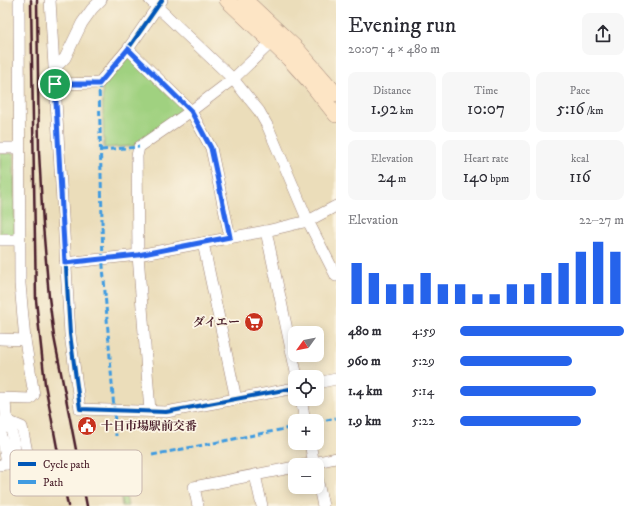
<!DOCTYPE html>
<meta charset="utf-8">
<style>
body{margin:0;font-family:"IM FELL DW Pica","Noto Serif JP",serif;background:#f7f7f7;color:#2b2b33;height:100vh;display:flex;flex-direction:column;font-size:15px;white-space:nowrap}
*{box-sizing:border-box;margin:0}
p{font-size:13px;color:#7c7c81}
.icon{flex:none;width:22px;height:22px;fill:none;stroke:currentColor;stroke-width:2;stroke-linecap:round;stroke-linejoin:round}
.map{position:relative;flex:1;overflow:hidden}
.drawer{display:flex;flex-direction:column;background:#fff;width:300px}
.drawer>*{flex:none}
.needle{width:26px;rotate:237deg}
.fabs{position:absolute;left:288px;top:326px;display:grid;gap:8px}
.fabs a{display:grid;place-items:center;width:36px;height:36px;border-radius:8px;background:#fff;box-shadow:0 2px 10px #0003;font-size:20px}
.pin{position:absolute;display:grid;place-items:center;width:34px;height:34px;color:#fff;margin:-17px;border:2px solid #fff;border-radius:50%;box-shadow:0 1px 4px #0007}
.round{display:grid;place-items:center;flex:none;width:42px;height:42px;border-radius:8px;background:#f7f7f7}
.headline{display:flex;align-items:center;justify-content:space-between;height:68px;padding:0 12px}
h1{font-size:22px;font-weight:600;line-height:30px}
.metrics{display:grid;grid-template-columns:repeat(3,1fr);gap:6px;height:68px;padding:4px 12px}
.metrics div{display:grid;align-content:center;border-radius:8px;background:#f7f7f7;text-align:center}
.metrics b{font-size:17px;font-weight:600}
.metrics small{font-size:11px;font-weight:400}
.metrics p{font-size:11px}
.chart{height:112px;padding:8px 12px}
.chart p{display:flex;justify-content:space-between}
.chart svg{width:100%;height:72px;margin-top:4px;stroke:#2563eb;stroke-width:6}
ul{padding:0 12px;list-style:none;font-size:13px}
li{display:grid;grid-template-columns:64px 48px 1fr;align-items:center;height:30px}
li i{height:10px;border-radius:5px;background:#2563eb}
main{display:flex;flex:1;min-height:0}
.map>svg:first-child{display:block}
</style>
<main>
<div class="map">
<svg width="336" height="506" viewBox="0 0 336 506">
<rect width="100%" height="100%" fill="#fcf5e5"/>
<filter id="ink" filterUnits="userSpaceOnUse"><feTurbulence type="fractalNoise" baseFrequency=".025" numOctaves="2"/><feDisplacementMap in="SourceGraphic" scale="8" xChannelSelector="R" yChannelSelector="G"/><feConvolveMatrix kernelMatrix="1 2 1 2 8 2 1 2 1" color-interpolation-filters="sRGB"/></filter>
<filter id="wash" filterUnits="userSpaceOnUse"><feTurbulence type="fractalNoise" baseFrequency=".012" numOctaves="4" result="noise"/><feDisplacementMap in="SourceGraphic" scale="16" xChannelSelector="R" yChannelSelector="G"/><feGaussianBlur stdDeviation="0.9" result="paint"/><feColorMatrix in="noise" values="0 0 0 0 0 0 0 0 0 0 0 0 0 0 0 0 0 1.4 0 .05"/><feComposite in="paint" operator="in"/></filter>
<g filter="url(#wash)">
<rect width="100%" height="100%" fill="#ebddba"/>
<g fill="#a0d180" stroke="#757856">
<polygon points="128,55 184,111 136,146 104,148 102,84"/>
<polygon points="0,153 14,153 15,236 0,236"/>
<polygon points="121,490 125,492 128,506 122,506 120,493"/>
</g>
</g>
<g filter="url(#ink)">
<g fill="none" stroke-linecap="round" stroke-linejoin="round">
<defs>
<g id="street">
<polyline points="50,0 55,84"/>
<polyline points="150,0 233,79 259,111 268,127 308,221 336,276"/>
<polyline points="162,0 128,49 99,83 55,84 70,334 80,409 166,412 295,388"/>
<polyline points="128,49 191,111 211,148 230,237"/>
<polyline points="55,68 65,58 82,23 92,9 101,0"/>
<polyline points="0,148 19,148"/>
<polyline points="266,231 297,377"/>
<polyline points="0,240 19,240"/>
<polyline points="203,243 236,399"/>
<polyline points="65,263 138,255 266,231 308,221 336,206"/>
<polyline points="0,339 25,340"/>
<polyline points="317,383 336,379"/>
<polyline points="0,398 30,399 34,395 25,340 20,284 19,0"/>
<polyline points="301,399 305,421"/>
<polyline points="150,411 138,255 137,156 139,147 191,111 233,79 277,37"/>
<polyline points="5,422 10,422 17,461"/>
<polyline points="0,435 6,417 5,399"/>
<polyline points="0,435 3,441 7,464"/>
<polyline points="310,443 314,465"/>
<path d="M0 465C9 463 25 463 27 452L22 427 10 422 6 417"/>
<polyline points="304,465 336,458"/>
<polyline points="255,475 262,506"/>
<polyline points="317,478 323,506"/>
<polyline points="198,506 194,487 295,467"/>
</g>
<g id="secondary">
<polyline points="227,0 289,59 309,81 336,115"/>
<polyline points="245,0 297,49 336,94"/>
</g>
</defs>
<use href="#street" stroke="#9a7e72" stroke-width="12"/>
<use href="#secondary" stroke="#9a7e72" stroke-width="16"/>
<use href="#street" stroke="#fff" stroke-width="11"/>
<use href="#secondary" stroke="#fde5c5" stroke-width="15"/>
<g stroke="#4a1f2b" stroke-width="2.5">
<polyline points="31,0 36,300 45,384 68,506"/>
<polyline points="37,0 39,152 43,225 49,297 54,337 87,506"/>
</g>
<g stroke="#409be1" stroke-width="3" stroke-dasharray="6 3" stroke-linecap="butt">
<polyline points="99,83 103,266 116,436"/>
<polyline points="101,150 139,147"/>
<polyline points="317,422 336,418"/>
<polyline points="152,455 295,427"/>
</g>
<defs>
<polyline id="cycleway" points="162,0 128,49 99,83 55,84 70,334 80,409 166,412 295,388"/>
</defs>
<use href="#cycleway" stroke="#fcf5e5" stroke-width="6"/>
<use href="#cycleway" stroke="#0057b8" stroke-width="4"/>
</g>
</g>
<g fill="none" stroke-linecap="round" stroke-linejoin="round" filter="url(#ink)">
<defs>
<polygon id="route" points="128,49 191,111 211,148 230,237 138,255 65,263 55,84 99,84"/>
</defs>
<use href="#route" stroke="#fff" stroke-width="8"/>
<use href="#route" stroke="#2563eb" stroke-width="5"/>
</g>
<defs>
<symbol id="supermarket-disc" viewBox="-11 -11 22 22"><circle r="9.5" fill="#c8321e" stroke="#fcf5e5"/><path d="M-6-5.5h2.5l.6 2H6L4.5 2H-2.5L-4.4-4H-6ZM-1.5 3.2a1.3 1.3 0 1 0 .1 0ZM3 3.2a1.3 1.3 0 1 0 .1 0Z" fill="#fff"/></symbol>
<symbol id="civic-disc" viewBox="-11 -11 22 22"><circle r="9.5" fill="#c8321e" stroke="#fcf5e5"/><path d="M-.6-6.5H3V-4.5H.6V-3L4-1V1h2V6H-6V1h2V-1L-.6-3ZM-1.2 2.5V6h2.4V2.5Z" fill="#fff"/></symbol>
</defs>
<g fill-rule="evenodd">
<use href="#supermarket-disc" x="243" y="311" width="22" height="22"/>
<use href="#civic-disc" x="76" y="415" width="22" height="22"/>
</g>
<g text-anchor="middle" stroke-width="3.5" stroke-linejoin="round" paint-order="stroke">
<g font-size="12" font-weight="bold" fill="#4a1f2b" stroke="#fcf5e5" text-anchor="end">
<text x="240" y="326">ダイエー</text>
<text x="101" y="430" text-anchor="start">十日市場駅前交番</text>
</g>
</g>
<rect x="10" y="450" width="132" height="46" rx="6" fill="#fcf5e5" stroke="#c7b5ad" stroke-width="1"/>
<rect x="18" y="462" width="18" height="4" fill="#0057b8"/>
<rect x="18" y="480" width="18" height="4" fill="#409be1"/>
<g font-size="11" fill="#4a1f2b">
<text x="43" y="468">Cycle path</text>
<text x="43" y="486">Path</text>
</g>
</svg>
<div class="fabs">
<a><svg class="needle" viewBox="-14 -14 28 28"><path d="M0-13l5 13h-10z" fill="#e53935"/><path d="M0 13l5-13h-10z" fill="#7c7c81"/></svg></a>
<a><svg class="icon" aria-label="locate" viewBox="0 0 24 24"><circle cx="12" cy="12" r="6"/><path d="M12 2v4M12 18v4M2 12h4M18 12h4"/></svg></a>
<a>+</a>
<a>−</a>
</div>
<div class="pin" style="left:55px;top:84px;background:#1e9e55"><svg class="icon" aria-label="arrive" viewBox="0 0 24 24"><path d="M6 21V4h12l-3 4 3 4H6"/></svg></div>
</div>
<section class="drawer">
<div class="headline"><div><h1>Evening run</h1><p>20:07 · 4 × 480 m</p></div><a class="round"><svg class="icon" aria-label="share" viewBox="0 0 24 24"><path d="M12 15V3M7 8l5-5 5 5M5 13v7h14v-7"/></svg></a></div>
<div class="metrics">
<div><p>Distance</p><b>1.92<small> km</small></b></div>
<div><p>Time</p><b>10:07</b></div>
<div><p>Pace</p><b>5:16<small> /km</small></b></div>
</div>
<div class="metrics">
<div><p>Elevation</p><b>24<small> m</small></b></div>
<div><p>Heart rate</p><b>140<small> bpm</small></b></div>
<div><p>kcal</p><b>116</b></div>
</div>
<div class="chart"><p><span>Elevation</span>22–27 m</p>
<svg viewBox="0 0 160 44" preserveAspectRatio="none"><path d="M5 44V19M15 44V25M25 44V32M35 44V32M45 44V25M55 44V32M65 44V32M75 44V38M85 44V38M95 44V32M105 44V32M115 44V25M125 44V19M135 44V12M145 44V6M155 44V12"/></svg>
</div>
<ul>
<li><b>480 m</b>4:59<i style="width:100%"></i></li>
<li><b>960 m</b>5:29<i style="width:68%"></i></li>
<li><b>1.4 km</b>5:14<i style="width:83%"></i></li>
<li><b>1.9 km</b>5:22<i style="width:74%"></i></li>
</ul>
</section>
</main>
